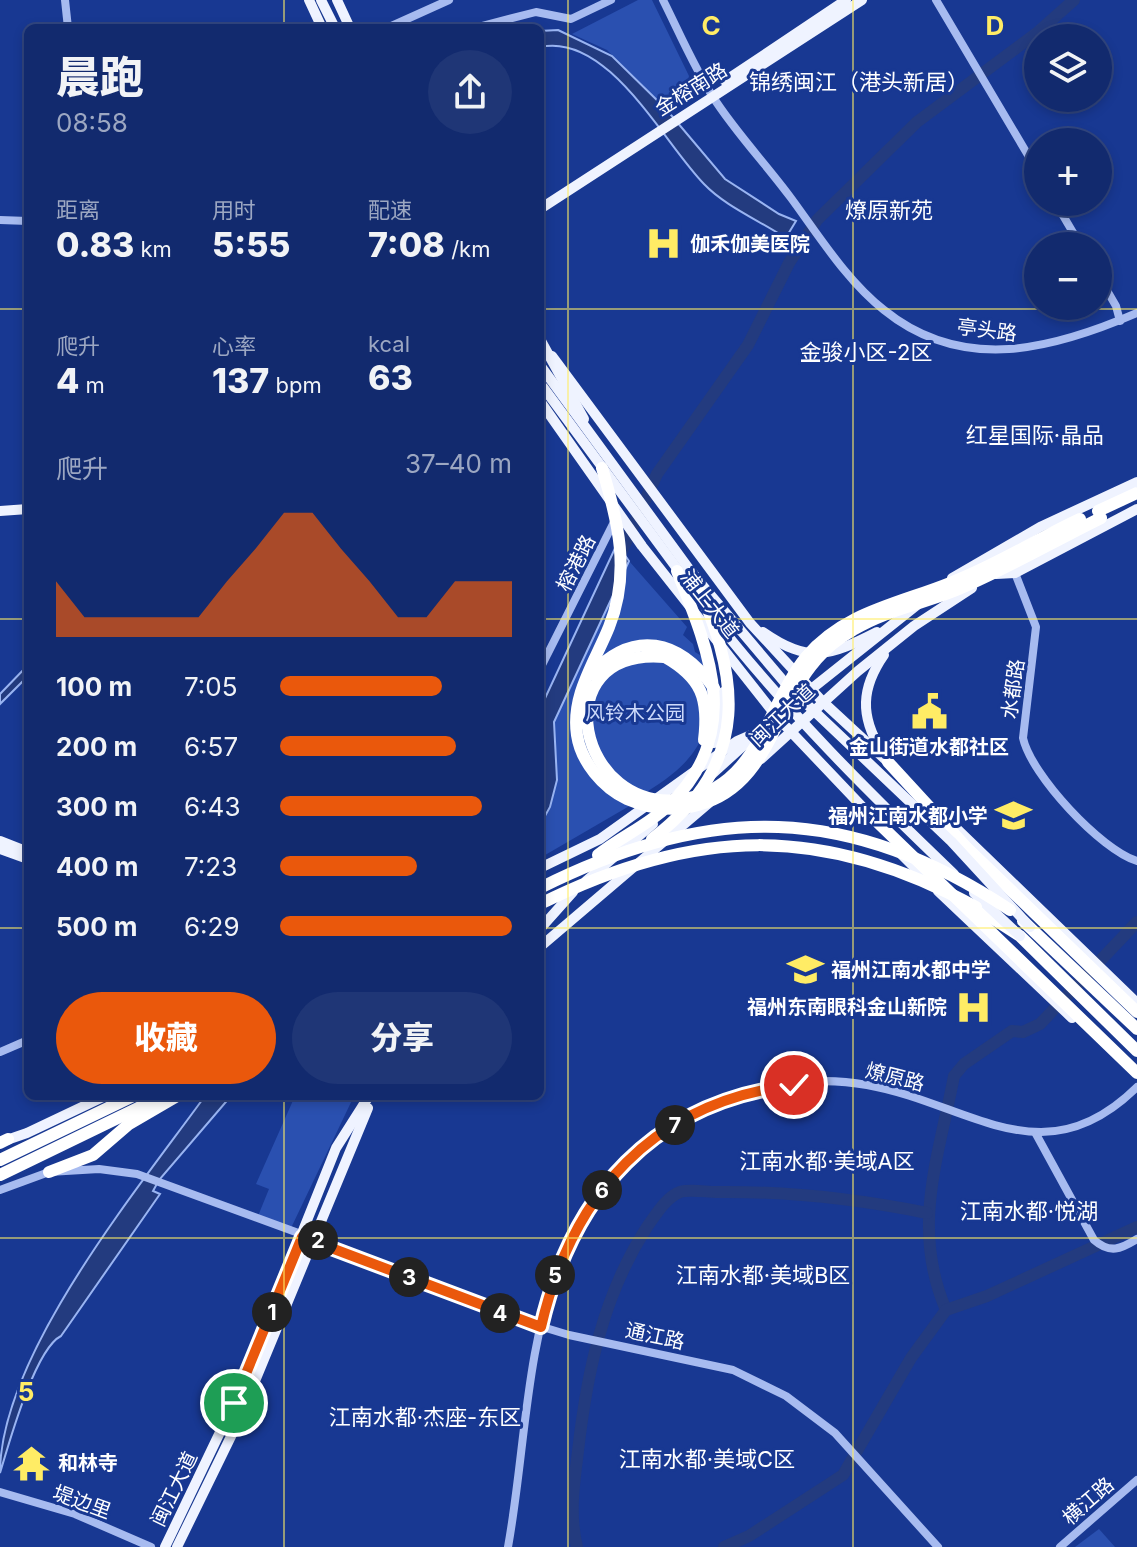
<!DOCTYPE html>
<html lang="zh">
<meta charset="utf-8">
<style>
body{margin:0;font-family:Inter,"Noto Sans SC",sans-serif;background:#1f3676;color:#f1f3f6;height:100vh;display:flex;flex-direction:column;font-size:30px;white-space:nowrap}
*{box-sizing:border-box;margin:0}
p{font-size:26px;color:#9ca7c2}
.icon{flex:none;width:44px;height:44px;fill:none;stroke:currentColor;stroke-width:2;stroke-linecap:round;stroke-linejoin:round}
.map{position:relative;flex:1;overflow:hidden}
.drawer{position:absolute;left:24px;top:24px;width:520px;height:1076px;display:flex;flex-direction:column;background:#122a6e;border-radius:12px;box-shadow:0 4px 12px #0003,0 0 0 2px #314681}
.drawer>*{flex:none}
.buttons{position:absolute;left:1024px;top:24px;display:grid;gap:16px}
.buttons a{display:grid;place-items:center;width:88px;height:88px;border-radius:50%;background:#122a6e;box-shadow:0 4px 12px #0003,0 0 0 2px #314681;font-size:40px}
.pin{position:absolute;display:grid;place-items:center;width:68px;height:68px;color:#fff;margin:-34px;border:4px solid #fff;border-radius:50%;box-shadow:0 2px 8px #0007}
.km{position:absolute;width:40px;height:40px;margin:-20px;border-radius:50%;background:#222;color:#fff;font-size:22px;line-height:40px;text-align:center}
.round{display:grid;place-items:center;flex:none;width:84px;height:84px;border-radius:42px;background:#1f3676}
.headline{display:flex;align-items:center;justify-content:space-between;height:136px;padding:0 32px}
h1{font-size:44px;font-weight:800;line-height:60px}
.metrics{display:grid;grid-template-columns:repeat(3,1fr);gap:12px;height:136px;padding:8px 32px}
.metrics div{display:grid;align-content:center}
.metrics b{font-size:34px;font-weight:800}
.metrics small{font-size:22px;font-weight:400}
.metrics p{font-size:22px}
.chart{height:224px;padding:16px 32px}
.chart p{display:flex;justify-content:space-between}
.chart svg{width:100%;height:144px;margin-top:8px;fill:#ea580c;opacity:.7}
.button{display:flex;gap:16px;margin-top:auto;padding:16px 32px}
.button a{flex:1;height:92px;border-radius:48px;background:#ea580c;color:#fff;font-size:32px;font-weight:800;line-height:92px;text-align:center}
.button a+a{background:#1f3676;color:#f1f3f6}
ul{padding:0 32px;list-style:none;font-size:26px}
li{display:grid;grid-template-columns:128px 96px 1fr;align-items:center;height:60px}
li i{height:20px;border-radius:10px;background:#ea580c}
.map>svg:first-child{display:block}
</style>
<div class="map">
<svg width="1137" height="1547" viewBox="0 0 1137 1547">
<rect width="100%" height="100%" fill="#183892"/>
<g fill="#2a50b0">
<polygon points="638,0 652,0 689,76 684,96 666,109 607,50 572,34"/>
<path d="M629 561 687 627 683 635 693 644 695 652 703 657C720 731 700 761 638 797V801L540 858V825L546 815 557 769 554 722Z"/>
<polygon points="295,1096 354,1096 291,1228 258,1216 269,1189 256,1184"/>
<polygon points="1099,1529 1115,1547 1075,1547"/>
</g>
<g fill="#233b7f" stroke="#99b4f2" stroke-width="2">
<path d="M558 30 612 56 666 109 725 179 779 214 796 221 782 244 781 235C756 219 724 205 704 184 663 142 608 32 540 47V31Z"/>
<polygon points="617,544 629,561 554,722 557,780 550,807 540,825 540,709"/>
<polygon points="28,665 28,676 0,704 0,694"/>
<path d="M205 1096H231L159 1180 153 1191 160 1194 61 1336C35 1349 9 1443 0 1473 0 1356 137 1190 205 1096Z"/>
</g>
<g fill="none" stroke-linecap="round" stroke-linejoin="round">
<g stroke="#233b7f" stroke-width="12">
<polyline points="620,555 657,474 748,345 789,263 817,220 917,122 1038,32 1074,0"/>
<path d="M946 1310C911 1228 938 1160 954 1076L964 1064 1012 1031 1023 1032 1040 1024 1137 922"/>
<path d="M577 1547C569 1515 574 1484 578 1451 587 1372 603 1295 647 1227 655 1216 666 1197 680 1192 690 1189 706 1192 716 1192 788 1191 857 1199 927 1213"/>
<polyline points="724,1547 749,1536 843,1475 911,1358 946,1310 987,1296 1137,1227"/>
</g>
<g stroke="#a7bbf0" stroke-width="8">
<polyline points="65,0 68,28"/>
<path d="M663 0C679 32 694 67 713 97 736 133 766 164 791 198 819 236 847 281 884 310 963 374 1054 349 1137 313"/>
<polyline points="936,0 1038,172"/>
<polyline points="387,28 449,0"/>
<polyline points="474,28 536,12 571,19 611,0"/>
<polyline points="1055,202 1081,246"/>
<polyline points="0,220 28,221"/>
<polyline points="1098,275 1116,306 1120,321"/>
<path d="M1015 573 1036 627 1023 738C1031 775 1101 850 1137 861"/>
<polyline points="540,669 614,522"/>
<polyline points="0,1052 28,1040"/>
<path d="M1036 1134 1094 1240C1110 1254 1121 1249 1137 1239"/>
<polyline points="0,1190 49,1172 99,1169 137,1174 323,1242 513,1318 569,1335 733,1370 786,1396 835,1433 938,1547"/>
<polyline points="0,1492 75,1514 151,1547"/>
<path d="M508 1547C525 1453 525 1351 560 1261 605 1145 742 1062 867 1085 969 1103 1043 1180 1137 1087"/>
<polyline points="1060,1547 1137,1480"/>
</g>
<g stroke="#eff3ff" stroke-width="10">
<polyline points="309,0 322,28"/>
<polyline points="321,0 335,28"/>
<polyline points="337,0 350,28"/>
<polyline points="725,81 846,0"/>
<polyline points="540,209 862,0"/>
<polyline points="540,339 584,419"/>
<polyline points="552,356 750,623 822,701 888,762"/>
<polyline points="540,365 692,573 786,684"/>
<polyline points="540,401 642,546 777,717 872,817"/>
<polyline points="0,511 28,509"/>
<polyline points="996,574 1015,573 1137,509"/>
<polyline points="952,578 1040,527 1137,482"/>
<path d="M763 632C809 664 830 656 877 632"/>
<polyline points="795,702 917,605"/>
<polyline points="714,743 723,692"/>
<path d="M881 750C860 716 861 688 884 655"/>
<polyline points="761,759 858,671 914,626 972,588"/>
<polyline points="711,775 764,727"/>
<polyline points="953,825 1137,1003"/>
<polyline points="0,841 28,852"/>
<polyline points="0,849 28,859"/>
<polyline points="902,855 927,880"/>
<polyline points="540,868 600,839 737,741 753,734"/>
<polyline points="586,881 653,824"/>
<polyline points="938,891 1072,1018"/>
<polyline points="540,929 573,892"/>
<polyline points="540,947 709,803"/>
<polyline points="1,1142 27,1133 105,1096"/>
<polyline points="165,1547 234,1403 336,1148 369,1096"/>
<polyline points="177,1547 238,1422 368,1108"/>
</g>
<g stroke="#fff" stroke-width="12">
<polyline points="1098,511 1137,493"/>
<path d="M665 657C702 678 709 699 704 740"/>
<polyline points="888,762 967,848 1137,1012"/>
<polyline points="869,814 1137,1073"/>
<polyline points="978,909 1020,936 1137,1051"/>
<polyline points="1023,921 1137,1029"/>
<polyline points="0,1143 8,1139"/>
<polyline points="0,1160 133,1096"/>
<polyline points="49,1172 93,1155 129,1124 177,1096"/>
<polyline points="0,1175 163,1096"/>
</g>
<g stroke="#eff3ff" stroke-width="10">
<polyline points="543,387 701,601"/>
<path d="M713 617C785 709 869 793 954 874"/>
<polyline points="791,689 951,841 1030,927"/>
<polyline points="974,893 1020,936"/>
</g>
<g stroke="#fff" stroke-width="12">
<path d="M602 468C618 521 631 572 609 627 595 662 571 695 577 735 581 762 603 788 627 799 650 809 674 812 698 805 769 786 773 709 816 660 826 648 839 638 853 630 884 611 921 604 954 591 1005 570 1052 542 1101 518"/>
<path d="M665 657C541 646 578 818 685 799 759 785 766 706 806 657 844 612 898 604 950 583 995 566 1037 539 1080 519"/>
<path d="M591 674C634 629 679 639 714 688"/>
<path d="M652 839C754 761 740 676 692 573"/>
<path d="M598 855C620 837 647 826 668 806 744 734 710 653 677 571"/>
<path d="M540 888C709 803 850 803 1010 910"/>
<path d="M540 904C694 827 823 823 976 907"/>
</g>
</g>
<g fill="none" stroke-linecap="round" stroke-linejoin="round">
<defs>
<path id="route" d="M234 1403 302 1237 541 1327C572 1194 653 1102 794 1085"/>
</defs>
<use href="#route" stroke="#fff" stroke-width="16"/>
<use href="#route" stroke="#ea580c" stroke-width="10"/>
</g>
<path fill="none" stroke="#ffec65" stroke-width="2" stroke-opacity="0.55" d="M284 0V28M568 0V1547M853 0V1547M0 309H28M540 309H1137M0 619H28M540 619H1137M0 928H28M540 928H1137M284 1096V1547M0 1238H1137"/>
<defs>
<symbol id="hospital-bare" viewBox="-9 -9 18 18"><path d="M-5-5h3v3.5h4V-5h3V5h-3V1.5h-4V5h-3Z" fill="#ffec65" stroke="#183892" stroke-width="2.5" paint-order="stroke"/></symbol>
<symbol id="civic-bare" viewBox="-9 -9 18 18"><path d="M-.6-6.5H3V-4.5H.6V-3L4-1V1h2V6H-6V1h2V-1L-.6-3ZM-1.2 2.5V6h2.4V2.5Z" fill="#ffec65" stroke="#183892" stroke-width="2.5" paint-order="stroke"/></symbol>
<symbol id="school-bare" viewBox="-9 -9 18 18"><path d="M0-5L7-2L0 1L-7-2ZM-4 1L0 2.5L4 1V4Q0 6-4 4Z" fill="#ffec65" stroke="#183892" stroke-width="2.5" paint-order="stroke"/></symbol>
<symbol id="temple-bare" viewBox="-9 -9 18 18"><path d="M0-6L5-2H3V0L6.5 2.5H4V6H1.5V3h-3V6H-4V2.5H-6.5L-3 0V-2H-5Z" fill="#ffec65" stroke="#183892" stroke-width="2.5" paint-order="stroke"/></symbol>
</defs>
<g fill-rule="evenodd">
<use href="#hospital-bare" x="638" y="218" width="51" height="51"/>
<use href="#civic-bare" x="904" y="686" width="51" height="51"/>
<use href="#school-bare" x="988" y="790" width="51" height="51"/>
<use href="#school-bare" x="780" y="944" width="51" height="51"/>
<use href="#hospital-bare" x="948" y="982" width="51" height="51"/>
<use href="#temple-bare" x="6" y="1438" width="51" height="51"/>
</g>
<g text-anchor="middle" stroke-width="6" stroke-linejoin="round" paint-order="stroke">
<g font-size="20" fill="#fff" stroke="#183892">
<text transform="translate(691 89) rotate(-32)" y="7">金榕南路</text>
<text transform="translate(987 330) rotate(7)" y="7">亭头路</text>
<text transform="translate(576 563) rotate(-63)" y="7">榕港路</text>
<text transform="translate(710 604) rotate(52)" y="7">浦上大道</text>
<text transform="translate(1013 689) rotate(-82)" y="7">水都路</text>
<text transform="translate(782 715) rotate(-43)" y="7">闽江大道</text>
<text transform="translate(895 1077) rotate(14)" y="7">燎原路</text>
<text transform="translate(655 1336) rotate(12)" y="7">通江路</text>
<text transform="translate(174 1489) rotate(-64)" y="7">闽江大道</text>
<text transform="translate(1088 1501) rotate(-41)" y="7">横江路</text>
<text transform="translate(82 1502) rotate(20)" y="7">堤边里</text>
</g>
<g font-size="20" font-weight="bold" fill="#fff" stroke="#183892" text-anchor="start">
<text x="690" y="251">伽禾伽美医院</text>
<text x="929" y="754" text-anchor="middle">金山街道水都社区</text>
<text x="988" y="823" text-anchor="end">福州江南水都小学</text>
<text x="831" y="977">福州江南水都中学</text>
<text x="947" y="1014" text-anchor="end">福州东南眼科金山新院</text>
<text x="58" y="1470">和林寺</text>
</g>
<g font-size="20" fill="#cddafb" stroke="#183892">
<text x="635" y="720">风铃木公园</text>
</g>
<g font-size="22" fill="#fff" stroke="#183892">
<text x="859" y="90">锦绣闽江（港头新居）</text>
<text x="889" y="218">燎原新苑</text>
<text x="866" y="360">金骏小区-2区</text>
<text x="1035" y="443">红星国际·晶品</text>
<text x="827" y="1169">江南水都·美域A区</text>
<text x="1029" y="1219">江南水都·悦湖</text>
<text x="763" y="1283">江南水都·美域B区</text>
<text x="425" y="1425">江南水都·杰座-东区</text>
<text x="707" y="1467">江南水都·美域C区</text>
</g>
</g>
<g font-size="26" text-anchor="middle" font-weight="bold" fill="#ffec65" stroke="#183892" stroke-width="6" stroke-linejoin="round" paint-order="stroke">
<text x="711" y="35">C</text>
<text x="995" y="35">D</text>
<text x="26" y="1401">5</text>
</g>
</svg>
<div class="buttons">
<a><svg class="icon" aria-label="layers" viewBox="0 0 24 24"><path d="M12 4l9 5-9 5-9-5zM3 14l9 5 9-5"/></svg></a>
<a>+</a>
<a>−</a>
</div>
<div class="pin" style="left:234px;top:1403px;background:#1e9e55"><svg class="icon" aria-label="arrive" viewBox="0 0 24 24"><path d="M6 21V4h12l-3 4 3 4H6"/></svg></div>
<div class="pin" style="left:794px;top:1085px;background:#d93025"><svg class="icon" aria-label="check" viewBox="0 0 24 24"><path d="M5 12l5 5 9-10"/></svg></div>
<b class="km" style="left:272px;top:1312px">1</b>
<b class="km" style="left:318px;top:1240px">2</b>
<b class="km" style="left:409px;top:1277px">3</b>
<b class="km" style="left:500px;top:1313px">4</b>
<b class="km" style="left:555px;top:1275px">5</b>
<b class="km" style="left:602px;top:1190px">6</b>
<b class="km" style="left:675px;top:1125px">7</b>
<section class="drawer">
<div class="headline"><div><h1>晨跑</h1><p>08:58</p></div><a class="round"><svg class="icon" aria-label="share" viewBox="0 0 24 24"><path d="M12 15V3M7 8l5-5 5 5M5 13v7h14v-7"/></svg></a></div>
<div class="metrics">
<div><p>距离</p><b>0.83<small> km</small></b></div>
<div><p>用时</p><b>5:55</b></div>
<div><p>配速</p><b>7:08<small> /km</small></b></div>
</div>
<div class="metrics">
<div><p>爬升</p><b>4<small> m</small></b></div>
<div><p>心率</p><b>137<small> bpm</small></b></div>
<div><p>kcal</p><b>63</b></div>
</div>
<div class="chart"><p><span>爬升</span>37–40 m</p>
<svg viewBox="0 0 160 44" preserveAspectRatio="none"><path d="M0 44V27L10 38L20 38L30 38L40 38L50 38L60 27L70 17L80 6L90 6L100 17L110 27L120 38L130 38L140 27L150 27L160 27V44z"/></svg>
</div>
<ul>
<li><b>100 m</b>7:05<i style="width:70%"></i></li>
<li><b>200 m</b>6:57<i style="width:76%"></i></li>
<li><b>300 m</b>6:43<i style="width:87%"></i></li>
<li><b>400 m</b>7:23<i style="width:59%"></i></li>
<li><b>500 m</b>6:29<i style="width:100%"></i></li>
</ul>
<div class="button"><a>收藏</a><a>分享</a></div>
</section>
</div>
